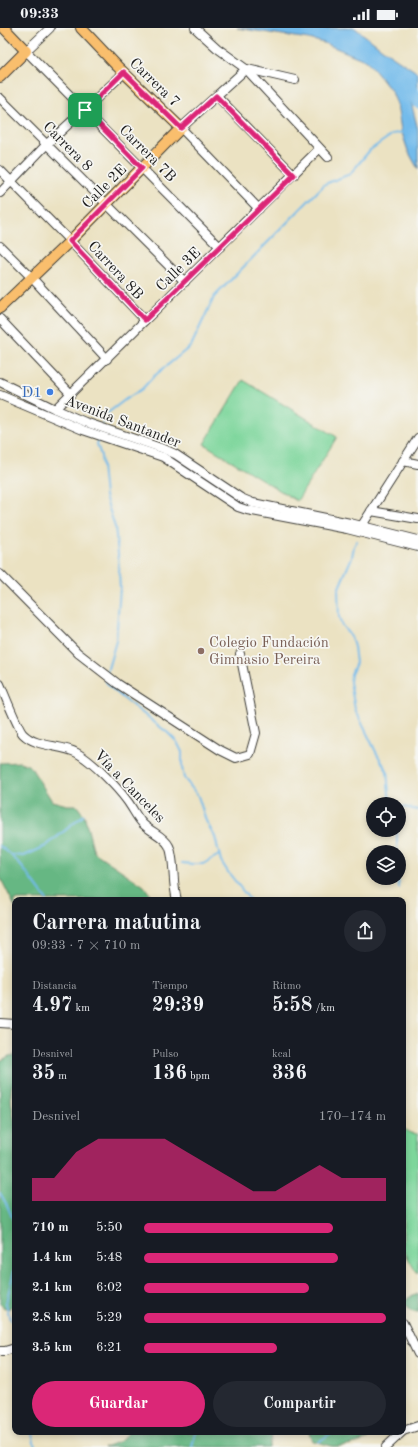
<!DOCTYPE html>
<html lang="es">
<meta charset="utf-8">
<style>
body{margin:0;font-family:"Old Standard TT",serif;background:#242831;color:#f1f3f6;height:100vh;display:flex;flex-direction:column;font-size:15px;white-space:nowrap}
*{box-sizing:border-box;margin:0}
p{font-size:13px;color:#9ea1a6}
.icon{flex:none;width:22px;height:22px;fill:none;stroke:currentColor;stroke-width:2;stroke-linecap:round;stroke-linejoin:round}
.map{position:relative;flex:1;overflow:hidden}
.drawer{position:absolute;left:12px;top:869px;width:394px;height:538px;display:flex;flex-direction:column;background:#171b24;border-radius:8px;box-shadow:0 2px 6px #0003}
.drawer>*{flex:none}
.buttons{position:absolute;left:366px;top:769px;display:grid;gap:8px}
.buttons a{display:grid;place-items:center;width:40px;height:40px;border-radius:50%;background:#171b24;box-shadow:0 2px 6px #0003;font-size:20px}
.pin{position:absolute;display:grid;place-items:center;width:34px;height:34px;color:#fff;margin:-17px;border-radius:8px;box-shadow:0 2px 6px #0006}
.round{display:grid;place-items:center;flex:none;width:42px;height:42px;border-radius:21px;background:#242831}
.overview{display:flex;align-items:center;justify-content:space-between;height:68px;padding:0 20px}
h1{font-size:22px;font-weight:700;line-height:30px}
.stats{display:grid;grid-template-columns:repeat(3,1fr);gap:6px;height:68px;padding:4px 20px}
.stats div{display:grid;align-content:center}
.stats b{font-size:20px;font-weight:700}
.stats small{font-size:11px;font-weight:400}
.stats p{font-size:11px}
.chart{height:112px;padding:8px 20px}
.chart p{display:flex;justify-content:space-between}
.chart svg{width:100%;height:72px;margin-top:4px;fill:#db2777;opacity:.7}
.cta{display:flex;gap:8px;margin-top:auto;padding:8px 20px}
.cta a{flex:1;height:46px;border-radius:24px;background:#db2777;color:#fff;font-size:16px;font-weight:700;line-height:46px;text-align:center}
.cta a+a{background:#242831;color:#f1f3f6}
ul{padding:0 20px;list-style:none;font-size:13px}
li{display:grid;grid-template-columns:64px 48px 1fr;align-items:center;height:30px}
li i{height:10px;border-radius:5px;background:#db2777}
.status{display:flex;justify-content:space-between;align-items:center;height:28px;padding:0 20px;background:#171b24;direction:ltr}
.status svg{height:11px;fill:currentColor}
.map>svg:first-child{display:block}
</style>
<div class="status"><b>09:33</b><svg viewBox="0 0 49 12"><path d="M0 12V9h3v3zM5 12V6h3v6zM10 12V3h3v9zM15 12V0h3v12zM26 1h20v11H26zM47 4h2v5h-2z"/></svg></div>
<div class="map">
<svg width="418" height="1419" viewBox="0 0 418 1419">
<rect width="100%" height="100%" fill="#f6f6f2"/>
<filter id="ink" filterUnits="userSpaceOnUse"><feTurbulence type="fractalNoise" baseFrequency=".025" numOctaves="2"/><feDisplacementMap in="SourceGraphic" scale="8" xChannelSelector="R" yChannelSelector="G"/><feConvolveMatrix kernelMatrix="1 2 1 2 8 2 1 2 1" color-interpolation-filters="sRGB"/></filter>
<filter id="wash" filterUnits="userSpaceOnUse"><feTurbulence type="fractalNoise" baseFrequency=".012" numOctaves="4" result="noise"/><feDisplacementMap in="SourceGraphic" scale="16" xChannelSelector="R" yChannelSelector="G"/><feGaussianBlur stdDeviation="0.9" result="paint"/><feColorMatrix in="noise" values="0 0 0 0 0 0 0 0 0 0 0 0 0 0 0 0 0 1.4 0 .05"/><feComposite in="paint" operator="in"/></filter>
<g filter="url(#wash)">
<rect width="100%" height="100%" fill="#ebe2c2"/>
<g fill="#7dd69b" stroke="#4c795c">
<polygon points="243,352 337,409 297,473 204,416"/>
<polygon points="403,1100 410,1105 418,1106 418,1245 416,1244 403,1221"/>
</g>
<g fill="#66b783" stroke="#416a50">
<polygon points="20,734 30,738 52,773 67,777 76,777 84,787 94,824 144,858 154,872 15,872 15,879 0,849 0,735"/>
<path d="M15 1027V1052C7 1062 13 1083 15 1095V1275L10 1280 4 1281 0 1275V1033L9 1028Z"/>
<polygon points="418,1265 418,1284 413,1284 403,1277 403,1274 413,1267"/>
<polygon points="129,1404 269,1404 271,1409 268,1419 104,1419 120,1413"/>
<path d="M309 1404H374C369 1415 341 1419 331 1418 325 1417 319 1414 312 1413Z"/>
</g>
<polygon fill="#73bbeb" stroke="#486c84" points="237,0 355,0 385,23 418,45 418,63 416,62 409,65 418,102 418,141 408,123 401,102 397,77 392,64 367,33 324,15 309,11"/>
<g fill="none" stroke-linecap="round" stroke-linejoin="round">
<g stroke="#73bbeb" stroke-width="2">
<polyline points="102,398 105,387 126,371 142,361 153,349 191,318 214,269 325,156 350,146 370,122 393,106 403,104"/>
<polyline points="99,410 97,416 101,428 105,468 115,499 118,525 120,560 116,613 107,644"/>
<polyline points="357,513 354,518 352,529 338,562 339,589 341,596 351,609 354,619 356,635 351,646 350,654 355,681 376,724 387,743 390,776"/>
<polyline points="105,650 105,652 109,658 123,670 168,705 177,714 182,724 182,740 184,750 198,768 206,793 215,809 221,833 228,844 250,872"/>
<polyline points="399,778 418,782"/>
<polyline points="397,802 397,824"/>
<path d="M0 818C20 832 32 853 47 872"/>
<polyline points="12,827 24,828 46,818 84,787"/>
<polyline points="182,835 193,836 203,836 219,827"/>
<polyline points="398,850 399,860"/>
<polyline points="0,1165 7,1177 15,1196"/>
<polyline points="10,1292 6,1275 15,1239"/>
<polyline points="32,1404 35,1419"/>
<polyline points="318,1414 333,1404"/>
<polyline points="192,1419 196,1404"/>
</g>
<polyline stroke="#73bbeb" stroke-width="13" points="402,51 413,64 418,74"/>
</g>
</g>
<g filter="url(#ink)">
<g fill="none" stroke-linecap="round" stroke-linejoin="round">
<defs>
<g id="minor">
<polyline points="50,0 26,23 220,219"/>
<polyline points="195,0 217,20 246,41 328,129"/>
<polyline points="246,41 181,100 259,181"/>
<polyline points="247,41 295,52"/>
<polyline points="217,68 294,147"/>
<polyline points="0,70 185,254"/>
<polyline points="0,142 70,213 145,292"/>
<polyline points="0,165 46,117 124,45"/>
<polyline points="0,218 32,250 107,331"/>
<polyline points="0,291 71,366"/>
<polyline points="0,354 55,381 85,394 164,421 175,426 241,470 253,475 350,495 418,512"/>
<polyline points="0,367 83,402 163,429 238,479 247,482 347,501 418,519"/>
<polyline points="55,381 319,121"/>
<polyline points="403,433 418,436"/>
<polyline points="371,483 418,491"/>
<polyline points="359,502 418,410"/>
<polyline points="0,546 78,625 118,656 220,722 236,730 250,726 256,705 240,626"/>
<path d="M0 656C4 665 18 701 23 706 37 720 61 716 77 725 93 734 117 759 128 774 133 781 137 790 143 796 151 804 164 808 169 818 175 830 172 856 177 872"/>
<polyline points="0,995 15,996"/>
<polyline points="403,1295 418,1326"/>
<polyline points="0,1323 5,1323 15,1320"/>
<polyline points="403,1403 418,1398"/>
<polyline points="386,1419 402,1404"/>
</g>
<g id="major">
<polyline points="0,49 26,23 4,0"/>
<polyline points="0,280 70,213 181,100 117,38 81,0"/>
</g>
</defs>
<use href="#minor" stroke="#3b3a35" stroke-width="10"/>
<use href="#major" stroke="#3b3a35" stroke-width="12"/>
<use href="#minor" stroke="#fff" stroke-width="8"/>
<use href="#major" stroke="#f9be6d" stroke-width="10"/>
</g>
</g>
<g fill="none" stroke-linecap="round" stroke-linejoin="round" filter="url(#ink)">
<defs>
<polygon id="route" points="124,44 181,100 216,68 294,147 145,292 70,213 142,140 85,82"/>
</defs>
<use href="#route" stroke="#fff" stroke-width="8"/>
<use href="#route" stroke="#db2777" stroke-width="5"/>
</g>
<circle fill="#3f7fe0" stroke="#f6f6f2" stroke-width="1.5" cx="50" cy="364" r="4"/>
<circle fill="#8d6e63" stroke="#f6f6f2" stroke-width="1.5" cx="201" cy="623" r="4"/>
<g text-anchor="middle" stroke-width="3.5" stroke-linejoin="round" paint-order="stroke">
<g font-size="15" fill="#1c1c1c" stroke="#f6f6f2">
<text transform="translate(155 54) rotate(44)" y="5">Carrera 7</text>
<text transform="translate(68 118) rotate(45)" y="5">Carrera 8</text>
<text transform="translate(148 125) rotate(45)" y="5">Carrera 7B</text>
<text transform="translate(104 158) rotate(-45)" y="5">Calle 2E</text>
<text transform="translate(178 241) rotate(-44)" y="5">Calle 3E</text>
<text transform="translate(116 242) rotate(47)" y="5">Carrera 8B</text>
<text transform="translate(123 393) rotate(21)" y="5">Avenida Santander</text>
<text transform="translate(130 758) rotate(46)" y="5">Vía a Canceles</text>
</g>
<g font-size="15" fill="#366cbe" stroke="#f6f6f2" text-anchor="end">
<text x="42" y="369">D1</text>
</g>
<g font-size="15" fill="#785e54" stroke="#f6f6f2" text-anchor="start">
<text x="209" y="619">Colegio Fundación<tspan x="209" dy="17">Gimnasio Pereira</tspan></text>
</g>
</g>
</svg>
<div class="buttons">
<a><svg class="icon" aria-label="locate" viewBox="0 0 24 24"><circle cx="12" cy="12" r="6"/><path d="M12 2v4M12 18v4M2 12h4M18 12h4"/></svg></a>
<a><svg class="icon" aria-label="layers" viewBox="0 0 24 24"><path d="M12 4l9 5-9 5-9-5zM3 14l9 5 9-5"/></svg></a>
</div>
<div class="pin" style="left:85px;top:82px;background:#1e9e55"><svg class="icon" aria-label="arrive" viewBox="0 0 24 24"><path d="M6 21V4h12l-3 4 3 4H6"/></svg></div>
<section class="drawer">
<div class="overview"><div><h1>Carrera matutina</h1><p>09:33 · 7 × 710 m</p></div><a class="round"><svg class="icon" aria-label="share" viewBox="0 0 24 24"><path d="M12 15V3M7 8l5-5 5 5M5 13v7h14v-7"/></svg></a></div>
<div class="stats">
<div><p>Distancia</p><b>4.97<small> km</small></b></div>
<div><p>Tiempo</p><b>29:39</b></div>
<div><p>Ritmo</p><b>5:58<small> /km</small></b></div>
</div>
<div class="stats">
<div><p>Desnivel</p><b>35<small> m</small></b></div>
<div><p>Pulso</p><b>136<small> bpm</small></b></div>
<div><p>kcal</p><b>336</b></div>
</div>
<div class="chart"><p><span>Desnivel</span>170–174 m</p>
<svg viewBox="0 0 160 44" preserveAspectRatio="none"><path d="M0 44V30L10 30L20 14L30 6L40 6L50 6L60 6L70 14L80 22L90 30L100 38L110 38L120 30L130 22L140 30L150 30L160 30V44z"/></svg>
</div>
<ul>
<li><b>710 m</b>5:50<i style="width:78%"></i></li>
<li><b>1.4 km</b>5:48<i style="width:80%"></i></li>
<li><b>2.1 km</b>6:02<i style="width:68%"></i></li>
<li><b>2.8 km</b>5:29<i style="width:100%"></i></li>
<li><b>3.5 km</b>6:21<i style="width:55%"></i></li>
</ul>
<div class="cta"><a>Guardar</a><a>Compartir</a></div>
</section>
</div>
